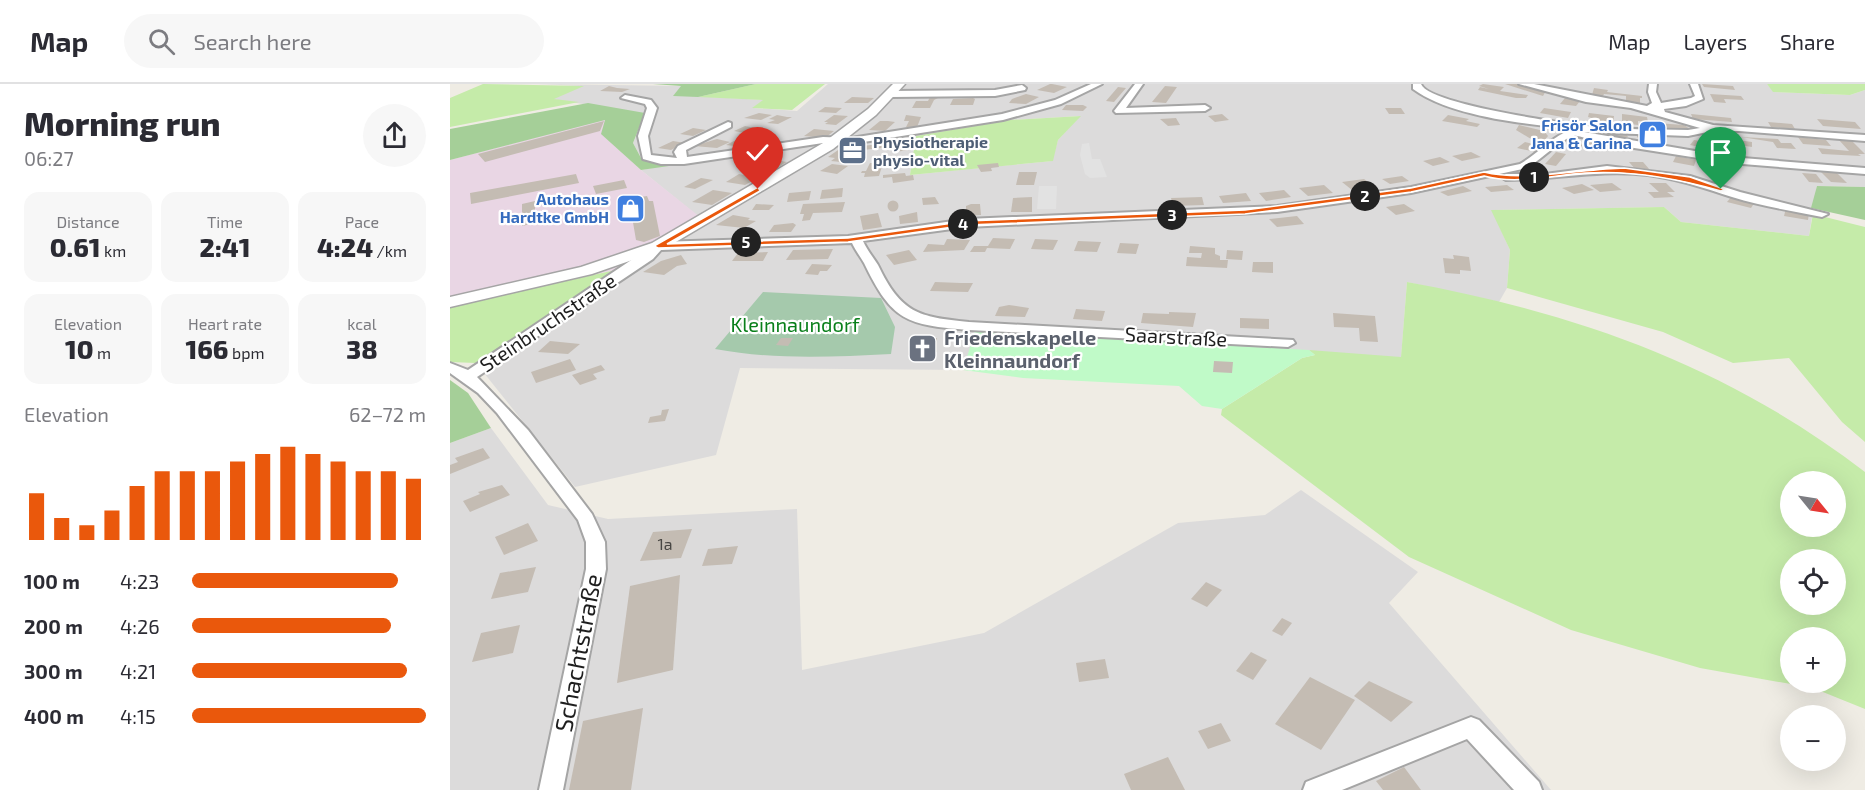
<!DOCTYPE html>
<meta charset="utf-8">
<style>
body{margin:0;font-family:"Exo 2",sans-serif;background:#f7f7f7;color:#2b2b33;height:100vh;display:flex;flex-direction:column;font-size:22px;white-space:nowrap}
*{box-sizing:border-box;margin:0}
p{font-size:20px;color:#7c7c81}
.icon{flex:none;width:33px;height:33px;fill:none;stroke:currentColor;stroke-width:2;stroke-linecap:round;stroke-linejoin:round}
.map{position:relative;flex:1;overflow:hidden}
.panel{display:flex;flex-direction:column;background:#fff;width:450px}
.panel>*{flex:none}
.needle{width:39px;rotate:120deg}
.fabs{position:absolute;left:1330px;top:387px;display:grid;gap:12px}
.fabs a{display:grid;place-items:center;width:66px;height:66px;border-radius:50%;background:#fff;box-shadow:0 6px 24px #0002;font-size:30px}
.pin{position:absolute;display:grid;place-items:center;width:51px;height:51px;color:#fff;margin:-62px -26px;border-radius:50% 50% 50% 0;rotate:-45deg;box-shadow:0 0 6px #0007}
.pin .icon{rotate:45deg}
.km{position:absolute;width:30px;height:30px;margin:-15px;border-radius:50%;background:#222;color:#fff;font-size:16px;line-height:30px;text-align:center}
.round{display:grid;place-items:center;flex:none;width:63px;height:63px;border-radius:32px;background:#f7f7f7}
.head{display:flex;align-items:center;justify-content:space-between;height:102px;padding:0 24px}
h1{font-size:33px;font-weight:800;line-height:45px}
.metrics{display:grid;grid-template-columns:repeat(3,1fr);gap:9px;height:102px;padding:6px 24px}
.metrics div{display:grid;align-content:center;border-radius:15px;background:#f7f7f7;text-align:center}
.metrics b{font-size:26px;font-weight:800}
.metrics small{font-size:16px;font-weight:400}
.metrics p{font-size:16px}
.chart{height:168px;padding:12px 24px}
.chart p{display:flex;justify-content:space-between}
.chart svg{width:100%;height:108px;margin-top:6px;stroke:#ea580c;stroke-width:6}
ul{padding:0 24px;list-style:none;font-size:20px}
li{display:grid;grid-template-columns:96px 72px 1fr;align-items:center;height:45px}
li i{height:15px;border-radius:8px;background:#ea580c}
header{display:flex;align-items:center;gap:36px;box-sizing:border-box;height:84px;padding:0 30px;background:#fff;border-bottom:2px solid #e1e1e2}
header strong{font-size:28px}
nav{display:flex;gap:33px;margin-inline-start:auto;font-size:21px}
.search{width:420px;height:54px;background:#f7f7f7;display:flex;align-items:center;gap:15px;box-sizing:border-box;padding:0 21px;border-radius:33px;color:#7c7c81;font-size:22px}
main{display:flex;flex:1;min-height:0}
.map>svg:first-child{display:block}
</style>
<header>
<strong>Map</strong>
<div class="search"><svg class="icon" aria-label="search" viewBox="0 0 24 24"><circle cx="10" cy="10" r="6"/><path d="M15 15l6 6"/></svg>Search here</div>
<nav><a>Map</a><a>Layers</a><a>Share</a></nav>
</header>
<main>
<section class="panel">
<div class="head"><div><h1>Morning run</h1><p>06:27</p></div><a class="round"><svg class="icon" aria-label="share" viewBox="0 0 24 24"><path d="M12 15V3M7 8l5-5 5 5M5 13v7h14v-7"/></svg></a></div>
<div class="metrics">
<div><p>Distance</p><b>0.61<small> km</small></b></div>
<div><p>Time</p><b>2:41</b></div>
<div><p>Pace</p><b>4:24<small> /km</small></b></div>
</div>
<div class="metrics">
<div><p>Elevation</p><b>10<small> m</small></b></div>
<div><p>Heart rate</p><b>166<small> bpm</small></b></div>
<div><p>kcal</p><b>38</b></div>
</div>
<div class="chart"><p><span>Elevation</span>62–72 m</p>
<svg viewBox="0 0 160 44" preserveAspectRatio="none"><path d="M5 44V25M15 44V35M25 44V38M35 44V32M45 44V22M55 44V16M65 44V16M75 44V16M85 44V12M95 44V9M105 44V6M115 44V9M125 44V12M135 44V16M145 44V16M155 44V19"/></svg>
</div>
<ul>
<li><b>100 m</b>4:23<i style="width:88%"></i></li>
<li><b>200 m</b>4:26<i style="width:85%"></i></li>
<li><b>300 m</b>4:21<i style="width:92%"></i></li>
<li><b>400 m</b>4:15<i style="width:100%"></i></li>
</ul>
</section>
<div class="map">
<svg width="1415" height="706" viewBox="0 0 1415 706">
<rect width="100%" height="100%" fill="#efece4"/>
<g fill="#dcdbdb" fill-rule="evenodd">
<path d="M88 0 232 2 224 11 314 16 303 24 347 27 378 0H1317L1324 8 1400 11 1415 6V103L1367 102 1359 152 1231 138 1214 123 1042 126 1060 166 1057 204 1049 218 957 198 951 274 526 247 513 286 290 284 266 371 125 403 26 279 249 133 191 86 219 81 191 74 183 59 195 30 102 15 132 2ZM630 32 608 56 602 77 460 91 466 52 560 36Z"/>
<polygon points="41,344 98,421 158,435 347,425 352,586 534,549 728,439 815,431 851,406 968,488 939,519 1101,706 0,706 0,359"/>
</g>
<polygon fill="#e9d6e4" points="156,35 152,50 191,86 250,133 170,185 0,223 0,76"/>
<g fill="#c5eba9" fill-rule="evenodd">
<polygon points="33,0 134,2 104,15 129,18 0,43 0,14"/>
<polygon points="306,0 375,0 342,26 302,24 313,16 248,13"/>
<polygon points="1317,0 1415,0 1415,6 1400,11 1323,8"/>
<polygon points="631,32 608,56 603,77 460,91 466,52 560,36"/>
<polygon points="1214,123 1231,138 1359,152 1363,130 1415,143 1415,358 1392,338 1339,274 1283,279 1213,248 1057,204 1060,166 1041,126"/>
<polygon points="170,185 26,279 0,278 0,223"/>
<path d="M957 198C1127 229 1277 282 1415 388V625L1363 604 1250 584 1121 546 959 473 771 331 772 325 852 274 865 271 859 266 951 273ZM1341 398H1386V442H1341ZM1341 476H1386V520H1341ZM1341 554H1386V598H1341Z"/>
</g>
<g fill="#a5cf98">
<polygon points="203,0 306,0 248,13 223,12 231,2"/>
<polygon points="138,19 195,29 183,59 191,74 219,82 191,86 151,50 155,36 0,76 0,45"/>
<polygon points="1367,102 1415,103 1415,136 1361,124"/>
<polygon points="0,296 18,309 41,344 0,359"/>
</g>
<path fill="#a5c9ac" d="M313 208 431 214 445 243 441 270C381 273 324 276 265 265Z"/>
<polygon fill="#c0fac8" points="525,247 859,266 865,271 852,274 772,325 752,322 729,302 573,294 513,286"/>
<g fill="#e2e2e2">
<polygon points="639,59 642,75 650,75 657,93 640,94 635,90 630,71 632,60"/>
<polygon points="589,102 607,102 606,125 587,125"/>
</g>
<g fill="#c4bcb3">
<polygon points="600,0 602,0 617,3 604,9 587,6"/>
<polygon points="1033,0 1054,3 1050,7 1078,11 1076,14 1066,14 1028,6 1030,3 1039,5 1029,2"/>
<polygon points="1055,0 1068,0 1097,5 1093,12"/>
<polygon points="1252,0 1283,2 1285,6 1254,3"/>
<polygon points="159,2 167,4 180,5 172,8 150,7"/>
<polygon points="715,2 727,3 716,19 702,18"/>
<polygon points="668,3 676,4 664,18 656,17"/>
<polygon points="1144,4 1158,6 1157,8 1192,12 1192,14 1190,14 1190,21 1176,19 1176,12 1154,10 1153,12 1159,13 1157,17 1133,13 1135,10 1142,11"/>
<polygon points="576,10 589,13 576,20 559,19 562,15"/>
<polygon points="1260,10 1291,12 1294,16 1274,15 1276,19 1264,18"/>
<polygon points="402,13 424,14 418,19 394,19"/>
<polygon points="480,13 490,13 484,16 480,24 462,24 466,17 478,17"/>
<polygon points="1115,14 1130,17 1126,22 1110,20"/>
<polygon points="503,15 523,14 525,15 523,21 500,21"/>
<polygon points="616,21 633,21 637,23 633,27 612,26"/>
<polygon points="375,23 392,24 386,29 368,28"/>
<polygon points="935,24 951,24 955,30 939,30"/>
<polygon points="1094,24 1121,28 1118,34 1090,29"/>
<polygon points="309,29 322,31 311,36 294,34"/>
<polygon points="1139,29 1164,32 1163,40 1138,33"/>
<polygon points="772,30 779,36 765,38 758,32"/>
<polygon points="1172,30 1197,33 1198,38 1188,37 1188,41 1172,39"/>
<polygon points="1241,30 1281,34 1282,38 1243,35"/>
<polygon points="327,31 337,33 342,33 328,40 317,39 325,36 319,35"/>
<polygon points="384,31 398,32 386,41 375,40 378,38 374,38"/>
<polygon points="456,31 471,33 467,43 456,43 459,37 454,37"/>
<polygon points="998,31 1019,35 1016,37 1030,40 1027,43 992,37"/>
<polygon points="726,34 730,41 718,42 710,35"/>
<polygon points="1367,35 1405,38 1411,45 1373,42"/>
<polygon points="154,37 150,47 35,78 28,70"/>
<polygon points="430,37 438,37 445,38 435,47 419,46"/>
<polygon points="1318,38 1342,40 1345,45 1321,43"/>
<polygon points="1206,39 1234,41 1240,45 1198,46 1195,43 1208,41"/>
<polygon points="1069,41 1094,47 1098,52 1094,57 1081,55 1066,46"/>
<polygon points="295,42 311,45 300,50 284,47"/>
<polygon points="243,44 256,46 243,52 230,50"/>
<polygon points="364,45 384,47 375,54 354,52"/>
<polygon points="1156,48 1176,50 1178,53 1174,53 1177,57 1191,59 1185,49 1210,50 1213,54 1203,55 1207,62 1160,57"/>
<polygon points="296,51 304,52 284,62 276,61"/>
<polygon points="1291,53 1328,55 1331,59 1341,59 1346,65 1327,64 1323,58"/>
<polygon points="1348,53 1376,56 1381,62 1353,60"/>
<polygon points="267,55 280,58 267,64 244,62"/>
<polygon points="1134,55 1147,60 1144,66 1129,63"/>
<polygon points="1281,55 1302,58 1302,63 1282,60"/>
<polygon points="1244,56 1268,60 1264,66 1240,61"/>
<polygon points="1389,56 1402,57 1415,70 1408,70 1411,72 1372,70 1368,64 1399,67"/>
<polygon points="223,57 235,59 221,66 208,64"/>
<polygon points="1075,58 1083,60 1091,61 1086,68 1067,64"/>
<polygon points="439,59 440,63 413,66 412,62"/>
<polygon points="456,59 459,66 445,68 441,63"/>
<polygon points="391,64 400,65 409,67 391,78 381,77 385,74 378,73"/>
<polygon points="1021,68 1031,73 1012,77 1002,72"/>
<polygon points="1106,68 1116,70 1106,82 1095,80"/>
<polygon points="1226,72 1246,76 1244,82 1223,78"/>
<polygon points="990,73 1000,78 983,82 973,77"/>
<polygon points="315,74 325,76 337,78 323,86 301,82"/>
<polygon points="1179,78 1193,78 1200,86 1186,86"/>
<polygon points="420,79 433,79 429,92 414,93 415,89 411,89 412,87 416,87"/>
<polygon points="548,79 549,83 541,84 542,87 531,88 527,81"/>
<polygon points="382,80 398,82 387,90 370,87"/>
<polygon points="569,88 587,88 584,101 566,101"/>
<polygon points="1371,88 1387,89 1397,99 1381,98"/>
<polygon points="455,89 456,92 463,91 464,96 443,99 442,93 433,94 433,91"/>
<polygon points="1352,89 1366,90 1373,99 1359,98"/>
<polygon points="126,90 129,99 21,120 20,109"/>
<polygon points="289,90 308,94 295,101 276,98"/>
<polygon points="952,92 959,97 940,100 932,95"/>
<polygon points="251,94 263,96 245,105 234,103"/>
<polygon points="914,95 924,102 902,106 892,98"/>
<polygon points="174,96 177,104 146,110 143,102"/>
<polygon points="1162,99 1172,106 1150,108 1140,101"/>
<polygon points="1199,99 1216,99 1225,108 1217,108 1224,113 1204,114 1198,108 1209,108"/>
<polygon points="1132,100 1144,106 1124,110 1112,104"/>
<polygon points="874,101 883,109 858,112 849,104"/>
<polygon points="1057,101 1064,106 1041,108 1035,103"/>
<polygon points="1013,102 1022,107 998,112 990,108"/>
<polygon points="393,104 392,113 370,115 372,106"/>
<polygon points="263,106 282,109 262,121 242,118"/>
<polygon points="834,106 841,113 816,117 809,109"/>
<polygon points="361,107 359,116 337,118 339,109"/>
<polygon points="796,109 801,117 773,119 769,112"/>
<polygon points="197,112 199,117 203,117 210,152 194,158 186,156 179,115"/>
<polygon points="1282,112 1305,118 1301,124 1277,118"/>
<polygon points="485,113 489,120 473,121 472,114"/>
<polygon points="582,113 582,128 561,128 563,114"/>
<polygon points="752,113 754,121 723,122 721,114"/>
<circle cx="443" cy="122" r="5.5"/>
<polygon points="85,117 85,139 72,142 72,120"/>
<polygon points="395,118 392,128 363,129 360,136 352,137 354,130 350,130 353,120"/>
<polygon points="306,120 324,121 319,126 302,126"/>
<polygon points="521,120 530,120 531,131 516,132 516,122"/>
<polygon points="954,120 965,127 946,131 936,123"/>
<polygon points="1336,124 1359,129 1358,136 1334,132"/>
<polygon points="467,128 468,138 450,140 449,132"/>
<polygon points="428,129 432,143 413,146 410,132"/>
<polygon points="283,131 300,134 298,136 306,137 294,144 266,141"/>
<polygon points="847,132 854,140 827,143 819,135"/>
<polygon points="343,139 346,141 341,148 319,148 324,141"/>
<polygon points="543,154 565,155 560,165 537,164 535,168 520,168 524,162 538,162"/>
<polygon points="497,155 520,156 514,166 473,168 478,160 494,161"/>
<polygon points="585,155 608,156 603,166 581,165"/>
<polygon points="628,157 651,158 647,168 624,167"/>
<polygon points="670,159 689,160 686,170 667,169"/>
<polygon points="740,162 765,164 765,170 770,172 770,176 778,176 777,184 736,182 737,173 751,174 752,169 739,169"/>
<polygon points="383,165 378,175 336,176 343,166"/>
<polygon points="459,166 467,176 444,181 436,171"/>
<polygon points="777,166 793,167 792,176 776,175"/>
<polygon points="318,168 313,177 282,177 288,169"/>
<polygon points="231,171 237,180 227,182 214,191 193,188 211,177"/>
<polygon points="1003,171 1019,173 1021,187 1010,186 1010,190 995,189 993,174 1004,175"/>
<polygon points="803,178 823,178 823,189 802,188"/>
<polygon points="362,180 382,181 377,187 370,187 368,191 355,190"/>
<polygon points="485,198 511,199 523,199 518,208 480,207"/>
<polygon points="559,221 579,224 575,233 545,232 549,223"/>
<polygon points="626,225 640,226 655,227 652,237 623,235"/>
<polygon points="719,228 746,229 743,243 691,239 693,229 719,230"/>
<polygon points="883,229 925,232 928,258 910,257 909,244 884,243"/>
<polygon points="790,234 819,235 819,245 790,244"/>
<polygon points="331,254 343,254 338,262 326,261"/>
<polygon points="487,254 487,268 458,271 459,256"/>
<polygon points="100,257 130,260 118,270 88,268"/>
<polygon points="120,275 126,286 86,299 81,288"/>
<polygon points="764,277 783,278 782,289 763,288"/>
<polygon points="151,281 155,286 143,290 147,295 130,301 122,291"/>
<polygon points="219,325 215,337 198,339 200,333 211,331 212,326"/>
<polygon points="33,364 40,374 0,390 0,381 8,378 5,374"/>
<polygon points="52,401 60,411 20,428 13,417 30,410 28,408"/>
<polygon points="78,439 88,457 54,471 45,453"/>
<polygon points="242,445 231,474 190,477 203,448"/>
<polygon points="288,462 282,480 252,482 258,465"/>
<polygon points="86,483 78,508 41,515 50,489"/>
<polygon points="230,491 223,586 167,599 180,502"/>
<polygon points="756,498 772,506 757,523 741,515"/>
<polygon points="832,534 842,539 832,552 822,547"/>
<polygon points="70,541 63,569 22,578 31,549"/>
<polygon points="801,568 817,576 803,596 786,587"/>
<polygon points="655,575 659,594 629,598 626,579"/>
<polygon points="860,593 905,616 871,666 825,640"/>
<polygon points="919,597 963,618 941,638 904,612"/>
<polygon points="193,624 181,706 119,706 133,637"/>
<polygon points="771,639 781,657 758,665 748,647"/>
<polygon points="718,673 735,706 681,706 674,690"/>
<polygon points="954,683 971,706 933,706 926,697"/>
</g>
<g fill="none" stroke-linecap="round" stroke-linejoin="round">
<defs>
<g id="minor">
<polygon points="641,0 652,0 611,20 553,36 401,60 373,59 234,80 211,80 193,75 188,52 197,24 195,20 171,14 175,11 201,16 207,24 198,52 201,71 227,74 224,68 228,62 278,38 281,39 281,43 236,66 237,73 373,53 401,54 552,30 605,16"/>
<polygon points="685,0 693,0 676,24 755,21 760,24 755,27 666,29 664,27"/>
<path d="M963 0H971C978 20 1112 39 1137 42 1170 46 1205 45 1238 46L1250 44 1181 24 1136 18 1069 0H1084L1197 22 1202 19 1198 8 1199 0H1207L1206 8 1211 19 1241 14 1245 12 1240 0H1248L1253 15 1236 22 1214 25 1215 28 1263 41 1415 51V57L1289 47H1262L1238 52 1134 48 1280 73 1415 84V90L1280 79 1146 58C1139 56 1129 51 1124 52 1115 52 1088 78 1077 84L961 109 827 128 517 143 413 157C417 166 423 173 428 181 451 229 468 233 519 238L843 256 845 259 838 263 519 246C456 241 442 237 414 179 410 172 405 166 402 159L211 166 203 175 27 293 78 346 142 430 155 458 156 485 113 706H89L136 485V458L128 436 47 329 28 309 0 289V279L18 286 208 158 398 152 517 135 827 122 961 103 1070 80C1089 69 1102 52 1123 45 1076 40 1001 33 963 5Z"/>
<polygon points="572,1 576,4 575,6 545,12 441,13 437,10 441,7 545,6"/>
<path d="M1157 82 1240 92 1290 108 1378 130 1372 133C1342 127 1311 122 1282 113 1254 104 1228 95 1198 91 1150 85 1104 96 1056 96L1051 93 1056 90H1095Z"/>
<polygon points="1021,633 1029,636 1089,698 1092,706 1064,706 1017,655 892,706 853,706 856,698"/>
</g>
<polygon id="tertiary" points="443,0 455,0 426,31 383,65 214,165 142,190 0,223 0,213 131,183 202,159 373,59 418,25"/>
</defs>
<use href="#minor" stroke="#a5a5a5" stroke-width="4"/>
<use href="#tertiary" stroke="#a5a5a5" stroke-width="3"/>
<use href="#minor" fill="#fff" fill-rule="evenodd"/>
<use href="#tertiary" fill="#fff" fill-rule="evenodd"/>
</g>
<path fill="#ea580c" stroke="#fff" stroke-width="1.5" d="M1174 84 1240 93 1274 105 1271 107C1226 94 1182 86 1135 89 1102 91 1067 101 1034 92L961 108 795 130 517 141 398 158 208 164 204 162 308 103 310 107 217 160 398 154 517 137 795 126 961 104 1034 88C1074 98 1132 85 1174 84Z"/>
<defs>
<symbol id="shop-square" viewBox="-11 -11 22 22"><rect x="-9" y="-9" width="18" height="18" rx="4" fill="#3f7fe0" stroke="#fff"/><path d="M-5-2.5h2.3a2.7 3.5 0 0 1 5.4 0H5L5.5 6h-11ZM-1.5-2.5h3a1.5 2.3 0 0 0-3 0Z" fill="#fff"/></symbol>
<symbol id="office-square" viewBox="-11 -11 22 22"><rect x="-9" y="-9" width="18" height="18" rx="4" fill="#5c6f8a" stroke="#fff"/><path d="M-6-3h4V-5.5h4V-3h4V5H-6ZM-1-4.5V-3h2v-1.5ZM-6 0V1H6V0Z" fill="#fff"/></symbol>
<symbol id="church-square" viewBox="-11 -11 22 22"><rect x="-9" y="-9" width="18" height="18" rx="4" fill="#6b7280" stroke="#fff"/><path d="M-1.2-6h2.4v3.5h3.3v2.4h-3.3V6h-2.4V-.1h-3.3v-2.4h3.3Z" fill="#fff"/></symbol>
</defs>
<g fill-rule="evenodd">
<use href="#shop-square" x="1186" y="34" width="33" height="33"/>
<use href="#office-square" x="386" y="50" width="33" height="33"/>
<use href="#shop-square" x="164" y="108" width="33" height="33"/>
<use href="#church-square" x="456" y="248" width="33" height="33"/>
</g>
<g text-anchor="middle" stroke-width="4.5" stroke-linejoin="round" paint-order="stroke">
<g font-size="16" font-weight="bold" fill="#366cbe" stroke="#fff" text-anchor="end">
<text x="1182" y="47">Frisör Salon<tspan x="1182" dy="18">Jana &amp; Carina</tspan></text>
<text x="159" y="121">Autohaus<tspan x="159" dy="18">Hardtke GmbH</tspan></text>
</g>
<g font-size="16" font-weight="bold" fill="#4e5e75" stroke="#fff" text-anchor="start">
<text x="423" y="64">Physiotherapie<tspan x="423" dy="18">physio-vital</tspan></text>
</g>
<g font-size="16" fill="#484643">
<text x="215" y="466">1a</text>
</g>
<g font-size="20" fill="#1e1e1e" stroke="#fff">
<text transform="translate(98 239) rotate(-34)" y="7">Steinbruchstraße</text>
<text transform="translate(726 253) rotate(3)" y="7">Saarstraße</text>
</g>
<g font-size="20" fill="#097f1a" stroke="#fff">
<text x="345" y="248">Kleinnaundorf</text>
</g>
<g font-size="20" font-weight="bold" fill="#5b616d" stroke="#fff" text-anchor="start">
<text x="494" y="261">Friedenskapelle<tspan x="494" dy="23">Kleinnaundorf</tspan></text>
</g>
<g font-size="24" fill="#1e1e1e" stroke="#fff">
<text transform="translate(129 569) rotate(-79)" y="8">Schachtstraße</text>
</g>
</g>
</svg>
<div class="fabs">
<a><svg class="needle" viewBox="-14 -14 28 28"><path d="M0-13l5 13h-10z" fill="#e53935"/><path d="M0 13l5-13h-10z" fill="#7c7c81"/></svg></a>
<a><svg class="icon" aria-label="locate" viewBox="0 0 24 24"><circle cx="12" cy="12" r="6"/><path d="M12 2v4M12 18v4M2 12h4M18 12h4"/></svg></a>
<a>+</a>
<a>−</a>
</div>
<div class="pin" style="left:1271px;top:105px;background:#1e9e55"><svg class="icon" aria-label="arrive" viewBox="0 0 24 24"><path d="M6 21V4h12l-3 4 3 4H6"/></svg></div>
<div class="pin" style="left:308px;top:105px;background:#d93025"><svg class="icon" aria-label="check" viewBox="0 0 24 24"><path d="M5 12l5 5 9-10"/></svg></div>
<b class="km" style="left:1084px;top:93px">1</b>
<b class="km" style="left:915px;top:112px">2</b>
<b class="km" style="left:722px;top:131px">3</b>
<b class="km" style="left:513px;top:140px">4</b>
<b class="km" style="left:296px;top:158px">5</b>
</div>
</main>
